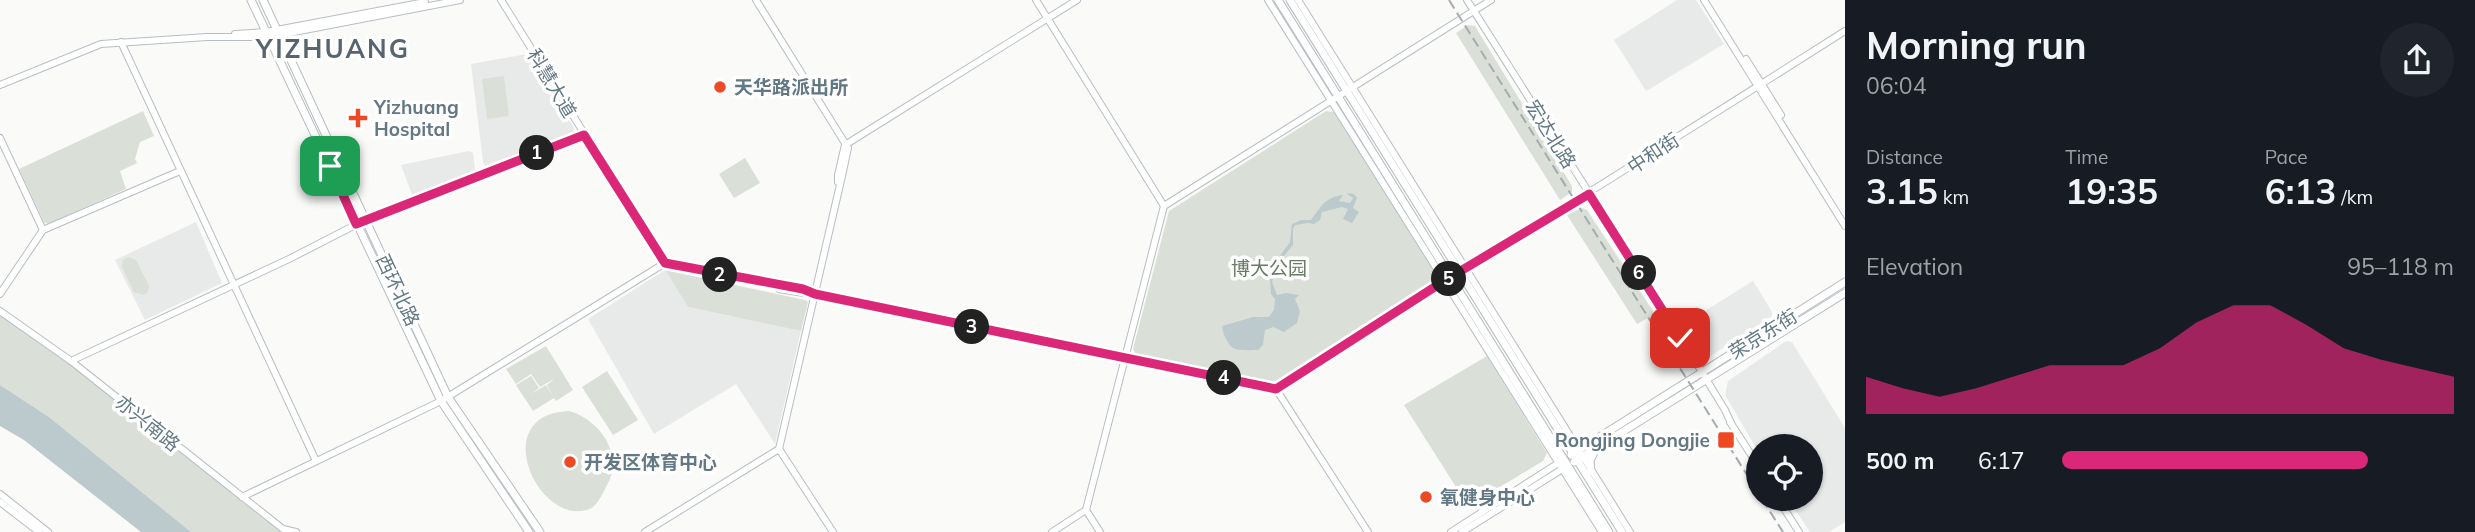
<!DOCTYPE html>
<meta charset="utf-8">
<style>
body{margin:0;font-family:Mulish,"Noto Sans SC",sans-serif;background:#20242c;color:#f1f3f6;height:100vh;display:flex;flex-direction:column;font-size:26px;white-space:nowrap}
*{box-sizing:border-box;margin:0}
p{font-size:23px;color:#9ea1a6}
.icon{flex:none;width:38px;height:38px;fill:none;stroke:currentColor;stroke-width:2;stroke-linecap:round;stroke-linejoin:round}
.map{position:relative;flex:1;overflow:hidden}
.panel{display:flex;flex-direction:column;background:#171b24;width:630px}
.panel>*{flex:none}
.controls{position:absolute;left:1746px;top:434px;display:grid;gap:14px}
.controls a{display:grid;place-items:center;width:77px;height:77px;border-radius:50%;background:#171b24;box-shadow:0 2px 5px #0004;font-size:35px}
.pin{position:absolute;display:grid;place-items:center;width:60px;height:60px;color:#fff;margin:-30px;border-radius:14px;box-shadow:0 4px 10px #0006}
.km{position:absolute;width:35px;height:35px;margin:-18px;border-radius:50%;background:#222;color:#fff;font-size:19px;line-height:35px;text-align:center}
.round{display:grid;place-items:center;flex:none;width:74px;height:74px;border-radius:37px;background:#20242c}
.overview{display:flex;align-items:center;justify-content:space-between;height:119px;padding:0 21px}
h1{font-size:38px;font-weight:700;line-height:52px}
.stats{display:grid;grid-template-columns:repeat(3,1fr);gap:10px;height:119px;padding:7px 21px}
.stats div{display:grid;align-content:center}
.stats b{font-size:35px;font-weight:700}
.stats small{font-size:19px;font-weight:400}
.stats p{font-size:19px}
.chart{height:196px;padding:14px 21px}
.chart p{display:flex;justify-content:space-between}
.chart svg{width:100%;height:126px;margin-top:7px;fill:#db2777;opacity:.7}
ul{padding:0 21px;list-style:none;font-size:23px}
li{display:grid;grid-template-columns:112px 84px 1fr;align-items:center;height:52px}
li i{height:18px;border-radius:9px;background:#db2777}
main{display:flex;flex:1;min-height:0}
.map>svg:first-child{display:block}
</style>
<main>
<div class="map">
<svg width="1845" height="532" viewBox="0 0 1845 532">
<rect width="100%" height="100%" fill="#fafaf8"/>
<g fill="#e8eae9">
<polygon points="1677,0 1696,0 1724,44 1646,91 1614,40"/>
<polygon points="527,54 574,128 574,134 486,168 483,162 471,64"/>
<polygon points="469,151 473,153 475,170 472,173 413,197 401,165"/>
<polygon points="196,222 222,283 145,320 115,260"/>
<polygon points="665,270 688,307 801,331 775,444 736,384 654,434 588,319"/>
<polygon points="1753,281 1772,312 1772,316 1706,359 1697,357 1679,327"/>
<polygon points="1786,341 1792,342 1845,428 1845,522 1829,532 1810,532 1788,499 1811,499 1811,446 1759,446 1759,453 1725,395 1728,381"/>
</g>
<g fill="#dae0d7">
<polygon points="1468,25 1475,26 1572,186 1572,192 1560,200 1456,33"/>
<polygon points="504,76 509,116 487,119 482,79"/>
<polygon points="143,111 154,136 140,142 135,159 137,163 120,171 126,189 48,224 44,222 19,169"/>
<polygon points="1326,111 1334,112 1438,277 1437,284 1281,382 1275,383 1136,354 1133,349 1169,211"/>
<polygon points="745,158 760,183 734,198 719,174"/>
<polygon points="1582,208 1587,210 1655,314 1637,324 1567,215"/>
<polygon points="128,257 136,260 149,286 148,292 144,295 134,292 122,267 123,260"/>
<polygon points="665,270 805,300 808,302 801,331 688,307"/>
<polygon points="0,315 60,356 284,532 191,532 49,417 0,385"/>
<polygon points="546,346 573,390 556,401 554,398 533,411 516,385 531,376 539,388 531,394 546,385 553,397 547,385 554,379 540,387 531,374 516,384 506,369"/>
<polygon points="1487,356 1547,453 1543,461 1468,506 1404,405"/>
<polygon points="607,371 638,420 613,435 582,387"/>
<path d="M569 411C599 419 625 455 607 485 603 493 599 502 592 508 540 532 485 414 569 411Z"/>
</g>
<g fill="#bcc9cd">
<path d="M1346 193 1354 194 1357 198 1353 208 1359 212 1352 223 1343 219 1348 209 1342 207 1322 212 1320 220 1314 224 1308 223 1295 225 1293 229V245L1279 262 1272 282 1277 295 1286 293 1299 295 1295 299 1300 311 1297 323 1284 332 1273 327 1265 330 1263 345 1258 350C1253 350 1237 351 1233 348 1228 345 1222 332 1222 326L1253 317H1269L1274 310 1275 299 1271 294 1270 280 1276 261 1290 242 1292 224 1301 220H1311C1320 208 1325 197 1343 195L1339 201 1350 203 1353 198Z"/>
<polygon points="0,385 49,417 191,532 141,532 24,440 0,426"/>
</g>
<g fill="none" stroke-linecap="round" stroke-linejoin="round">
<defs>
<g id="secondary">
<path d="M501 0 665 263 803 289 815 294 1276 389C1466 269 1656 151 1845 31"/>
<polyline points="1036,0 1164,206"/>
<polyline points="1268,0 1602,532"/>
<polyline points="1298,0 1630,532"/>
<polyline points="1467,0 1686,346 1725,410 1731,423"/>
<polyline points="1704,0 1845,226"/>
<polyline points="235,34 266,32 425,2"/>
<polyline points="121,42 316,461"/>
<polyline points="1746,59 1781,115"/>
<polyline points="0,85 101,44 207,37 268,37 460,0"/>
<polyline points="0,138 43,230"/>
<polyline points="838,182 838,175 845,145 1077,0"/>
<polyline points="779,289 810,294"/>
<polyline points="0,294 43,230 180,171"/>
<polyline points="0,311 71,361 283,529 296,532"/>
<polyline points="71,361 289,259 365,220 584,135"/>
<polyline points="1276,389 1368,532"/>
<polyline points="1730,422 1759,467"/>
<polyline points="779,449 833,532"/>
<polyline points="0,494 48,532"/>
<polyline points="242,497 441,401 665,263"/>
<polyline points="1778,499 1799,532"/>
<polyline points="0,502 39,532"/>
<polyline points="645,532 779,449 842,176 848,148 756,0"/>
<polyline points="1052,532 1086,510"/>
<polyline points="1100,532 1086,510 1164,206 1491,0"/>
<polyline points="1451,532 1560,462"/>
<polyline points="1462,532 1564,468"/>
</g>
<g id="primary">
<polyline points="251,0 441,401 529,532"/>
<polyline points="263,0 448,397 540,532"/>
<polyline points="1278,0 1609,532"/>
<polyline points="1290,0 1622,532"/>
<polyline points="1572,439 1578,442 1591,441"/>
<polyline points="1571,455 1845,282"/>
<polyline points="1574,462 1845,293"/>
<polyline points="1591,471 1590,461 1594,452"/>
</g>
</defs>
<use href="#secondary" stroke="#b7bec3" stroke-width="8"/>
<use href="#primary" stroke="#b6bcc0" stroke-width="9"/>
<use href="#secondary" stroke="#fff" stroke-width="6"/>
<use href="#primary" stroke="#fff" stroke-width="7"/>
<g stroke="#a4acb2" stroke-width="2" stroke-dasharray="10 5" stroke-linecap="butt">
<polyline points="1449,0 1759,494"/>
<polyline points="1762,499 1783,532"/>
</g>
</g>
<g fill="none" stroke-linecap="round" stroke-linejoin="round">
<defs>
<polyline id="route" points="330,166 356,224 584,135 665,263 803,289 815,294 1276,389 1444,281 1589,194 1680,338"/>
</defs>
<use href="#route" stroke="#fff" stroke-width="14"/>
<use href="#route" stroke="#db2777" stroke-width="9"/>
</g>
<g fill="#ed4925" stroke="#fff" stroke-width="2.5">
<circle cx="720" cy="87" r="7"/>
<path d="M354.5 107.5h7v7h7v7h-7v7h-7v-7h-7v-7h7z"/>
<rect x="1717" y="431" width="18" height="18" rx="3.5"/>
<circle cx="570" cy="462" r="7"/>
<circle cx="1426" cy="497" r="7"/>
</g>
<g text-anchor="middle" stroke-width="7" stroke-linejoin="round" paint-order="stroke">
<g font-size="19" fill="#637885" stroke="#fff">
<text transform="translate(552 83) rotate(59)" y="7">科慧大道</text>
<text transform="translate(1551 134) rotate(58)" y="7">宏达北路</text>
<text transform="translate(1653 153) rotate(-33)" y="7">中和街</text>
<text transform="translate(398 290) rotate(65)" y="7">西环北路</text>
<text transform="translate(1763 334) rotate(-32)" y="7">荣京东街</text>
<text transform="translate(148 423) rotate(39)" y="7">亦兴南路</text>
</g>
<g font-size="19" font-weight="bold" fill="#637885" stroke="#fff" text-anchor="start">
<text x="734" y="94">天华路派出所</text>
<text x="374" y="114">Yizhuang<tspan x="374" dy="22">Hospital</tspan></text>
<text x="1710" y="447" text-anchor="end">Rongjing Dongjie</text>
<text x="584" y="469">开发区体育中心</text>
<text x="1440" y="504">氧健身中心</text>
</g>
<g font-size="19" fill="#687b63" stroke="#fff">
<text x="1269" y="275">博大公园</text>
</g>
<g font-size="26" font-weight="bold" letter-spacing="2" fill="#56656f" stroke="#fff">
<text x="333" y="58">YIZHUANG</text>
</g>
</g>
</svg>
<div class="controls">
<a><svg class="icon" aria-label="locate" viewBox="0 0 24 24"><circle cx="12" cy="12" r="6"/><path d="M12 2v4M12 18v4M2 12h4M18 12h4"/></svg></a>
</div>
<div class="pin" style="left:330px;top:166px;background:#1e9e55"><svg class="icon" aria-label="arrive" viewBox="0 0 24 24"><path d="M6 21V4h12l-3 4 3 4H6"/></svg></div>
<div class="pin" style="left:1680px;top:338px;background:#d93025"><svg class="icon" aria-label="check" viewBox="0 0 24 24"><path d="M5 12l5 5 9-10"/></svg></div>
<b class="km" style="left:537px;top:153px">1</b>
<b class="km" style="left:720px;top:275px">2</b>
<b class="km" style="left:972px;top:327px">3</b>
<b class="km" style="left:1224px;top:378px">4</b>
<b class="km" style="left:1449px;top:279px">5</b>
<b class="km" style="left:1639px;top:273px">6</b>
</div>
<section class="panel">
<div class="overview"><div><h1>Morning run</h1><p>06:04</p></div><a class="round"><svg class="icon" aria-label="share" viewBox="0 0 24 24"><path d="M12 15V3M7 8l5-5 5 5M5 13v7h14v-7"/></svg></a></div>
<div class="stats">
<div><p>Distance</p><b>3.15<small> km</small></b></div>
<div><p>Time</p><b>19:35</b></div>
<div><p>Pace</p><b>6:13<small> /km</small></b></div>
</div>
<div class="chart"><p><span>Elevation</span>95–118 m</p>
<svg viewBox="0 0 160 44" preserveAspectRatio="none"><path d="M0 44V31L10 35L20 38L30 35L40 31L50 27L60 27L70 27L80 21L90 12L100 6L110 6L120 13L130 21L140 25L150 28L160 31V44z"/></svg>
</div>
<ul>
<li><b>500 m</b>6:17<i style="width:78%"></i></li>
</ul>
</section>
</main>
